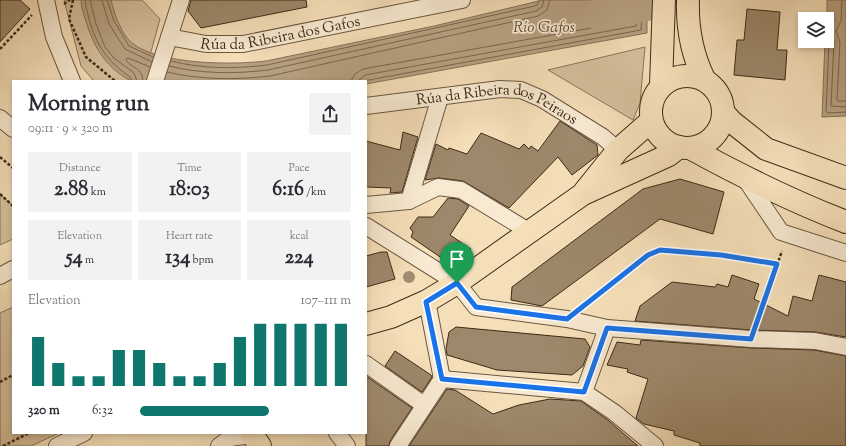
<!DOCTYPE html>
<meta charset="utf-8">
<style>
body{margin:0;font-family:"Sorts Mill Goudy",serif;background:#f2f2f3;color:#2b2b33;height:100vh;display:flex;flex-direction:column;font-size:15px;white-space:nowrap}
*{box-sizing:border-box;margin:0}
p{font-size:13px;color:#7c7c81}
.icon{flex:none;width:22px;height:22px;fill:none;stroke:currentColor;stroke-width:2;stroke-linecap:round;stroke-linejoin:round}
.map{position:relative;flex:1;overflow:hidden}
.details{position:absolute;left:12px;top:80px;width:355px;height:354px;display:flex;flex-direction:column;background:#fff;border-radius:0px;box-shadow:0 2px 6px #0003}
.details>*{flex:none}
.fabs{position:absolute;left:798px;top:12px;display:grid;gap:8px}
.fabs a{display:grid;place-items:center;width:36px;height:36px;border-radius:0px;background:#fff;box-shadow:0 2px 6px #0003;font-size:20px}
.pin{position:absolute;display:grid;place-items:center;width:34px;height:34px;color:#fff;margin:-41px -17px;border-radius:50% 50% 50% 0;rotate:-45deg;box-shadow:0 0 4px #0007}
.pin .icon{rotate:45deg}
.round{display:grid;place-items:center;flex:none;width:42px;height:42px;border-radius:0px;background:#f2f2f3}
.head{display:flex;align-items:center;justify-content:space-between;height:68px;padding:0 16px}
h1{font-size:22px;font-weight:700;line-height:30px}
.metrics{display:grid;grid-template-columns:repeat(3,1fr);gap:6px;height:68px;padding:4px 16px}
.metrics div{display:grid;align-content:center;border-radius:0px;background:#f2f2f3;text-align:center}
.metrics b{font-size:20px;font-weight:700}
.metrics small{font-size:11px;font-weight:400}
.metrics p{font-size:11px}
.chart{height:112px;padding:8px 16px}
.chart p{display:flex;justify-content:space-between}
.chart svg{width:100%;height:72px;margin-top:4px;stroke:#0f766e;stroke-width:6}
ul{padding:0 16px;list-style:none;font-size:13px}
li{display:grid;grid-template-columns:64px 48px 1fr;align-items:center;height:30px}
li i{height:10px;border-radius:5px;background:#0f766e}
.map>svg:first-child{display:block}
</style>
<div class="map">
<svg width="846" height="446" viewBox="0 0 846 446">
<rect width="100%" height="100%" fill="#f5dfb9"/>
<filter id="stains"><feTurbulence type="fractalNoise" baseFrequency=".005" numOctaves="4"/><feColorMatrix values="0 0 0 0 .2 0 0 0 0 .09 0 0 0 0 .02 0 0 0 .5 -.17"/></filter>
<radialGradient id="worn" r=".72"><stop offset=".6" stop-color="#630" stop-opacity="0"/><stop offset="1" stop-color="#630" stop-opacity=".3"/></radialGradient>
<g fill="#d6c09d" stroke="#8a755a">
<polygon points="64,0 142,0 160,19 143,81 94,81 81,66"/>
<polygon points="645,47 640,103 633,120 548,70"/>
<polygon points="0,194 13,206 13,239 0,245"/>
<polygon points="13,307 13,433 59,433 31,446 0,446 0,313"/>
</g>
<g fill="#b7a182" stroke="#877157">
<path d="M81 0H111C114 13 121 34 132 43 159 65 233 65 266 61L434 26 543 0H647V33L366 84V81H131C105 67 93 46 85 18 83 12 81 6 81 0Z"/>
<polygon points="827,0 846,0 846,116 822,117 825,41 827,41"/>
</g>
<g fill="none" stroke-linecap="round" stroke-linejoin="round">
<g stroke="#7a664c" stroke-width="1">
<path d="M85 0C85 6 88 13 89 19 96 45 108 62 130 77L132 81"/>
<polyline points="90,0 96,24 105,47 114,58 134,73 137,81"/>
<polyline points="102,0 109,24 125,49 152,62"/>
<polyline points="107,0 114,21 129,46 153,57"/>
<polyline points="842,0 841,21 836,31 840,42 837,100 839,101 846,101"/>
<polyline points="827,32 832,35 834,41 831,106 846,107"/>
<polyline points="827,38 829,42 826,111 828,113 846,112"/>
<path d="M171 61C202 69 235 69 267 65L535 6 538 4 539 0"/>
<path d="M169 66C201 74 235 74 268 70L536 11 542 7 544 0"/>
<path d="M167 72C200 80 236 80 270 76L538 16 547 10 550 0"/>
<path d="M143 81C142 65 128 68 126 59L128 58 150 67"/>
<polyline points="351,81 355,74 363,69 630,21 632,0"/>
<polyline points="358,81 365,75 636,26 638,0"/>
<polyline points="363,81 641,30 643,0"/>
</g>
<polyline stroke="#b7a182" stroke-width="34" points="601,14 647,4 654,0"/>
</g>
<g fill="#9d886b" stroke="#3e2a17">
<polygon points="0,0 20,0 30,9 0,42"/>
<polygon points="191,0 306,0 307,7 201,28 188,11"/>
<polygon points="747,9 780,12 777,50 787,50 785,80 734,75 737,40 744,40"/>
<polygon points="560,121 597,145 598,155 572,175 558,157 509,208 463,181 439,178 425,180 436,144 448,150 449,148 467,154 481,133 519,149 524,144 529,149 531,146 538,151"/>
<polygon points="403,132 418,137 402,192 390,193 391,188 366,187 366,141 400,150"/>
<polygon points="680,179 724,192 713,234 660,219 542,306 511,300 512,287 643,189"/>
<polygon points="448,198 458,199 469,206 450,235 471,249 456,260 451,258 446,261 411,237 413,232 410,228 418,217 433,217"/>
<polygon points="381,252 387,252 395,279 366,287 366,256"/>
<polygon points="732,275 759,284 754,299 788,316 793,296 812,301 819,275 846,282 846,337 815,332 752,330 635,321 640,306 672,282 715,287 717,284 728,287"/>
<polygon points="456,327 585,339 590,347 583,366 572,375 497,370 447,355 446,349 449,332"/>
<polygon points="641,340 751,348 814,350 846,356 846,446 700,446 700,443 674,435 674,431 644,424 636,418 648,379 627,372 628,369 607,365 617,342 640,345"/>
<polygon points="395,351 431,375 432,377 422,392 385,366"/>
<polygon points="366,376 412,408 390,441 389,446 366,446"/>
<polygon points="447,389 455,390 493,414 519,405 550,399 581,401 609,421 638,446 409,446"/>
</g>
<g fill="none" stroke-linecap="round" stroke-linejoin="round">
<defs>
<g id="street">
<polyline points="46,0 54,37 72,81"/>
<path id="s1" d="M169 37 206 44H243L462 0"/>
<polyline points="155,81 181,0"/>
<path id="s2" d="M366 106 500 89 521 90 542 99 603 137 618 150"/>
<polyline points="0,118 13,129"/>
<polyline points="744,177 781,232 846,253"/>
<polyline points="409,201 440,97"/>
<polyline points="366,205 409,201 438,187 461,190 530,232"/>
<polyline points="366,226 457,283 476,307 567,319 607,328 751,339 815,341 846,347"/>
<polyline points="0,276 13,269"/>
<polyline points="427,301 442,379"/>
<polyline points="366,364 424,405"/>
<polyline points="584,392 607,328"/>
<polyline points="337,433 347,446"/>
<polyline points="57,446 84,433"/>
<polyline points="219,446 230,438 251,435"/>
<polyline points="398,446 442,379 584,392 615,413 655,446"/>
</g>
<g id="primary">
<polyline points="585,191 618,150 651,121"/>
<polyline points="366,324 391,317 427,301 457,283 583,194 669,155 679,147"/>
<polyline points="251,433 260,446"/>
</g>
<g id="highway">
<path d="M688 0C687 28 692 54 704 79"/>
<circle cx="687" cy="112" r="36"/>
<polyline points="661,85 664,0"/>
<polyline points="723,112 732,122 766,149 846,178"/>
<path d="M690 148C741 176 792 201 846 222"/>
</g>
</defs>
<use href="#street" stroke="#6c5740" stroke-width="18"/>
<use href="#primary" stroke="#3e2a17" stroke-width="24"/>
<use href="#highway" stroke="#3e2a17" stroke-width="24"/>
<g stroke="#3e2a17" stroke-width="2.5" stroke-dasharray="3 2" stroke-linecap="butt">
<polyline points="73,0 69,19 86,57 115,81"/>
<polyline points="64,4 70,0"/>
<polyline points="0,49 32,15"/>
<polyline points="0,157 13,168"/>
<polyline points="0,194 13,206"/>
<polyline points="584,305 648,255 659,250 721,255 777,264"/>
<polyline points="757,322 782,251"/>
<polyline points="0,382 13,375"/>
<polyline points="3,446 29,433"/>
</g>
<use href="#street" stroke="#f8ead2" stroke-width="16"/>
<use href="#primary" stroke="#f5dfb9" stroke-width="22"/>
<use href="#highway" stroke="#f5dfb9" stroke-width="22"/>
</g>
<circle fill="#a18c6f" cx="409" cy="277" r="6"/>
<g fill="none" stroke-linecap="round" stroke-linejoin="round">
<defs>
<polygon id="route" points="660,250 721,255 777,264 751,339 607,328 584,392 442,379 426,302 457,283 476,307 567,319 648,255"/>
</defs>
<use href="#route" stroke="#fff" stroke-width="8"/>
<use href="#route" stroke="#1a73e8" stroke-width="5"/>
</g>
<g text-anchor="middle" stroke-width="3.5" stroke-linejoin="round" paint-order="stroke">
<g font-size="15" fill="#3e2a17" stroke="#f8ead2">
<text dy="5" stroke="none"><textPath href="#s1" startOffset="113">Rúa da Ribeira dos Gafos</textPath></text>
<text dy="5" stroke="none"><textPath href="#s2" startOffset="135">Rúa da Ribeira dos Peiraos</textPath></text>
</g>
<g font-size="16" font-style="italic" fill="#624e37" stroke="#f8ead2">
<text x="544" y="32">Río Gafos</text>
</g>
</g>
<rect width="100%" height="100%" filter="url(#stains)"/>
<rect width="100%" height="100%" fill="url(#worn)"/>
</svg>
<div class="fabs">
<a><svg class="icon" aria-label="layers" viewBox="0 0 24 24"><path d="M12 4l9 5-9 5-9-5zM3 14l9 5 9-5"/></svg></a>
</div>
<div class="pin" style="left:457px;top:283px;background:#1e9e55"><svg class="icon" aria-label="arrive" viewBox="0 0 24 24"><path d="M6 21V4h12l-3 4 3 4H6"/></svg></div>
<section class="details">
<div class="head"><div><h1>Morning run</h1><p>09:11 · 9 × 320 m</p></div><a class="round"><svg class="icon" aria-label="share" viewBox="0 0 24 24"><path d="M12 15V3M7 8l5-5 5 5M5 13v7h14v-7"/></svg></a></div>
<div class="metrics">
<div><p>Distance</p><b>2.88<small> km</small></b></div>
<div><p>Time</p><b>18:03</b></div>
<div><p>Pace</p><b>6:16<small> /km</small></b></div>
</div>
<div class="metrics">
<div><p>Elevation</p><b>54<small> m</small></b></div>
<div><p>Heart rate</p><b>134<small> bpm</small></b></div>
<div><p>kcal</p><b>224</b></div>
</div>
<div class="chart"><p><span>Elevation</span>107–111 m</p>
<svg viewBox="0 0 160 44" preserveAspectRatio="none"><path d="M5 44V14M15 44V30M25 44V38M35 44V38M45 44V22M55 44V22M65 44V30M75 44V38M85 44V38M95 44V30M105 44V14M115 44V6M125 44V6M135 44V6M145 44V6M155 44V6"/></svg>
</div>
<ul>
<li><b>320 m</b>6:32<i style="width:61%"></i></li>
</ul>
</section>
</div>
